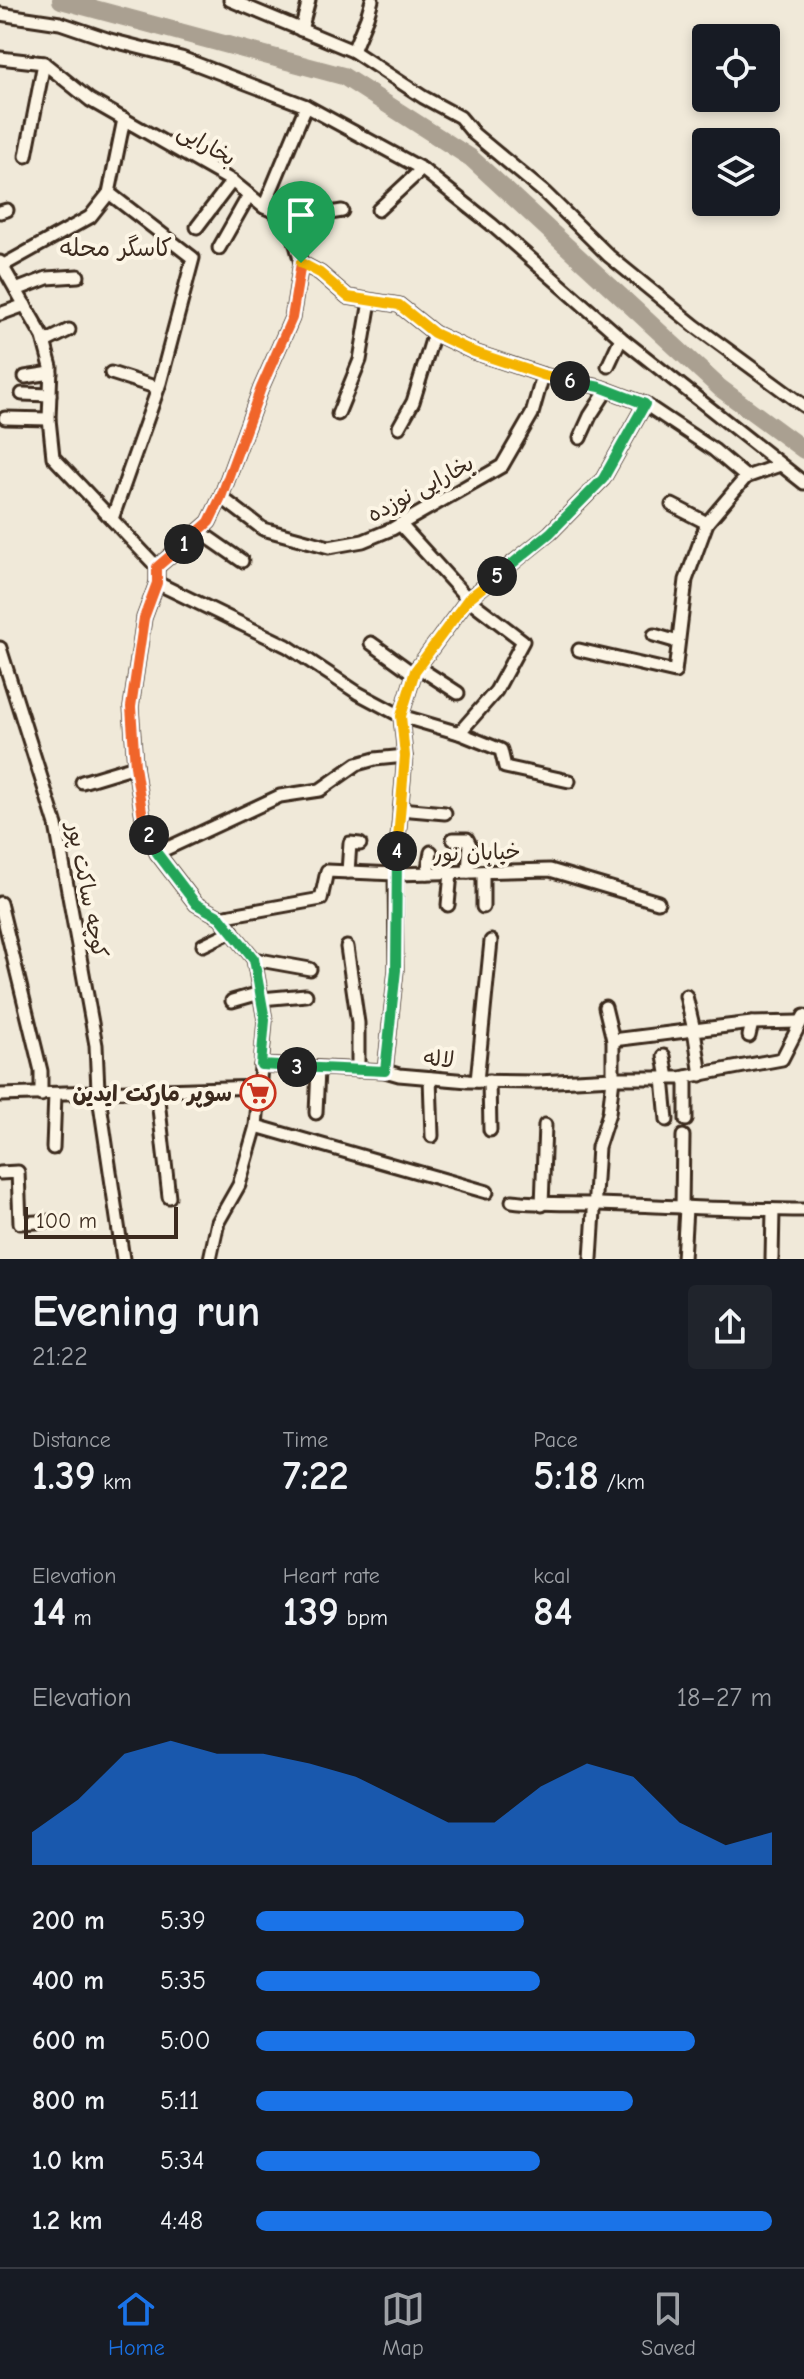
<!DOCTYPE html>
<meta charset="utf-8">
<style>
body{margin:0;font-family:"Comic Neue","Playpen Sans Arabic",sans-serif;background:#20242c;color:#f1f3f6;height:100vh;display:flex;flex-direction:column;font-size:30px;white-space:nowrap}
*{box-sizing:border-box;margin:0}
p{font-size:26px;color:#9ea1a6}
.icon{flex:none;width:44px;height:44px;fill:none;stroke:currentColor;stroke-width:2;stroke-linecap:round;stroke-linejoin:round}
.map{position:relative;height:1259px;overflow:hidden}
.details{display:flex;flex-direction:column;background:#171b24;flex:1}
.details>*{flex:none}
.controls{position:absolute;left:692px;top:24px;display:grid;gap:16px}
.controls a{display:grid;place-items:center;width:88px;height:88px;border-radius:8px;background:#171b24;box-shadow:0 4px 12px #0003;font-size:40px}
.scale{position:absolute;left:24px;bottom:20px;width:154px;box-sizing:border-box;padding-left:8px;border:4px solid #3b2a1e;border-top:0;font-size:22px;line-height:28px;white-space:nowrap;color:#3b2a1e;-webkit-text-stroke:6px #fcf5e5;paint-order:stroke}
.pin{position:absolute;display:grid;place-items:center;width:68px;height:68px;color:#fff;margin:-82px -34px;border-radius:50% 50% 50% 0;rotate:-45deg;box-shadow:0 0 8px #0007}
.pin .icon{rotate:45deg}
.km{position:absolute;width:40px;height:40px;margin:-20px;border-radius:50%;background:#222;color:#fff;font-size:22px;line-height:40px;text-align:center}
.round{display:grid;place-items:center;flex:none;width:84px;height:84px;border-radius:8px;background:#20242c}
.headline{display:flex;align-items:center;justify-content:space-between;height:136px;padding:0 32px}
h1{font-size:44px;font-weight:700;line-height:60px}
.figures{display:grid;grid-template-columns:repeat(3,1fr);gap:12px;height:136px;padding:8px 32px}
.figures div{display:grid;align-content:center}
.figures b{font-size:40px;font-weight:700}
.figures small{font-size:22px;font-weight:400}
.figures p{font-size:22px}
.chart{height:224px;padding:16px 32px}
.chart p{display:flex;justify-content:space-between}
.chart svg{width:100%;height:144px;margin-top:8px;fill:#1a73e8;opacity:.7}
ul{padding:0 32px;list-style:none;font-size:26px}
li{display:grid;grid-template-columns:128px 96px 1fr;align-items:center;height:60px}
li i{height:20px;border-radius:10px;background:#1a73e8}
.dock{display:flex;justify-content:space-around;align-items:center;height:112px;border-top:2px solid #363941;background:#171b24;font-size:22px;color:#9ea1a6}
.dock a{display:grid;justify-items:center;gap:4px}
.dock .current{color:#1a73e8}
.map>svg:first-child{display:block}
</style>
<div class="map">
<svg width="804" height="1259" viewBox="0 0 804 1259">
<rect width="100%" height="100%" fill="#f0e9d9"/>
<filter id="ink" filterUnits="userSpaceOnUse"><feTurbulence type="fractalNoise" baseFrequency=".0125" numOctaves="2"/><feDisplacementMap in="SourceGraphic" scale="16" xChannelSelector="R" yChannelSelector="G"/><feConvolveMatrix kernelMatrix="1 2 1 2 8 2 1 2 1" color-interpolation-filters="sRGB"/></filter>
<g filter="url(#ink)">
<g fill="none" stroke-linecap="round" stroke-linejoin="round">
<polyline stroke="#aaa091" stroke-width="18" points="61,0 343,76 471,158 720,388 804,450"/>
<defs>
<g id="minor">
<polyline points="230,0 353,51 423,97 460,117 474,134 545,193 609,256 695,326 804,406"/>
<polyline points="0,14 60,23 110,40 181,58 306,106 422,169 491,224 621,338 804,483"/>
<polyline points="301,30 309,0"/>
<polyline points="353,51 367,17 372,0"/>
<polyline points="0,58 44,63 90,100 232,181 264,207 282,215 291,226 301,263 320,273 348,297 399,305 434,333 474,352 543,375 600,387 645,404 714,450 746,477"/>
<polyline points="26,156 44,63"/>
<polyline points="109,193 193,258 160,383 112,519"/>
<polyline points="264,207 306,106"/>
<polyline points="378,210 422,169"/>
<polyline points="0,212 7,210"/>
<polyline points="282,215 306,217 342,211"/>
<polyline points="197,227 232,181"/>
<polyline points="219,248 249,195"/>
<polyline points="0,262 43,337 51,367 49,419 53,457 157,567 157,583 144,618 131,707 135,766 144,824 157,853 196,904 220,917 254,959 265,1020 256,1126 239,1185 218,1222 210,1259"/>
<polyline points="2,266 90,217 109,193 124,119"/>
<polyline points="16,290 47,278 78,276"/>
<polyline points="0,314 25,305"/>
<polyline points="45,342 69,330"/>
<polyline points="608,366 621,338"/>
<polyline points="111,373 158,388"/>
<polyline points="25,377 51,373"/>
<polyline points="22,394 50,395"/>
<polyline points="645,404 603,479 550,533 468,599 415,671 401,716 405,756 395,874 550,870 658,902"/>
<polyline points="338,414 360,360 370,301"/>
<polyline points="5,418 49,419"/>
<polyline points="399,427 413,402 434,333"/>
<polyline points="580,438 590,416 607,390"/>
<polyline points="746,477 780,465"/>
<polyline points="221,497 263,529 329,547 363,541 392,529 502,466 532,414 543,375"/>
<polyline points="672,505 707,523"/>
<polyline points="400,524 468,599 523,641 496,691 459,733"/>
<polyline points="199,531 242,561"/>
<polyline points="157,567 209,522 221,497 261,388 292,318 301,263"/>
<polyline points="157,583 287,646 358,693 401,716 459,733 501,750 505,767 569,781"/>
<polyline points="654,635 678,642"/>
<polyline points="371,643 414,674"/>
<polyline points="0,648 56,825 96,1045 98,1090 123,1259"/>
<polyline points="579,650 675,672 686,580 707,523 746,477"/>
<polyline points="418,667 458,693"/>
<polyline points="82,782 135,766"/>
<polyline points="400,809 445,813"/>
<polyline points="453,839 467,839 470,845 468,872"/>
<polyline points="157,853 280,796 320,790 357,764 375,759 405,756"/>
<polyline points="348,872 350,843 360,844"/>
<polyline points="483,872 483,907"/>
<polyline points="427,873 431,852"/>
<polyline points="0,903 41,1071 41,1095"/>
<polyline points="448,905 451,873"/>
<polyline points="220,917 321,899 327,871 395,874 396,970 385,1071"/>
<polyline points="203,945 232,931"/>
<polyline points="347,947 358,1023 358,1070"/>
<polyline points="254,959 310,969"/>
<polyline points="261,999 306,995"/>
<polyline points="232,1001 260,993"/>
<polyline points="752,1023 799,1022"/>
<polyline points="613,1040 694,1030 686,996"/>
<polyline points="664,1056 668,1078"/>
<polyline points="261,1065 385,1071 399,1075 468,1081 538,1082 613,1078 680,1078 782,1059 804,1016"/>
<polyline points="701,1075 694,1030 752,1023 749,1036"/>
<polyline points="430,1078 432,1136"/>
<polyline points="663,1078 667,1120"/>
<polyline points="477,1081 491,941"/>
<polyline points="489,1081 490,1130"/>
<polyline points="157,1091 169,1197"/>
<polyline points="0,1095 259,1087"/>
<polyline points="316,1113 318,1069"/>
<polyline points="686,1120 686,1077"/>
<polyline points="256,1126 487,1192"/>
<polyline points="53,1148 55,1094"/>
<polyline points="0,1173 18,1172 20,1223 54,1221"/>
<path d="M512 1201C542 1205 569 1203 599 1204 667 1206 735 1210 804 1210"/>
<polyline points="542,1205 545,1125"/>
<polyline points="682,1208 683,1136"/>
<polyline points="591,1259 598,1147 609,1113 613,1078 613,1040 605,1007"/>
<polyline points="683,1259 686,1208"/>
<polyline points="772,1259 773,1210"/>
</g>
</defs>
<use href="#minor" stroke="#3b2a1e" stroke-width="17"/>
<use href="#minor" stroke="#fcf5e5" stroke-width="11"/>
</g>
</g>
<g fill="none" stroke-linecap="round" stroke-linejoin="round" filter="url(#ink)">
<defs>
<polyline id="split-1" points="184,544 209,522 221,497 261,388 292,318 301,263"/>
<polyline id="split-2" points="149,835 144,824 135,766 131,707 144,618 157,583 157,567 184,544"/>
<polyline id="split-3" points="149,835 157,853 196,904 220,917 254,959 265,1020 261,1065 297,1067"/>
<polyline id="split-4" points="297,1067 385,1071 396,970 397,851"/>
<polyline id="split-5" points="397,851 405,756 401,716 415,671 468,599 497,576"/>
<polyline id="split-6" points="497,576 550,533 603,479 645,404 600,387 570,381"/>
<polyline id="split-7" points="301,263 320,273 348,297 399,305 434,333 474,352 543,375 570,381"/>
</defs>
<use href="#split-1" stroke="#fff" stroke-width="16"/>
<use href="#split-2" stroke="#fff" stroke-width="16"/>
<use href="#split-3" stroke="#fff" stroke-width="16"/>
<use href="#split-4" stroke="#fff" stroke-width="16"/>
<use href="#split-5" stroke="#fff" stroke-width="16"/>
<use href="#split-6" stroke="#fff" stroke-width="16"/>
<use href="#split-7" stroke="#fff" stroke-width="16"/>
<use href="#split-1" stroke="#f0652b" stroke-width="10"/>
<use href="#split-2" stroke="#f0652b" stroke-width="10"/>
<use href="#split-3" stroke="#22a559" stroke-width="10"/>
<use href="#split-4" stroke="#22a559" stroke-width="10"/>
<use href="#split-5" stroke="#f5b400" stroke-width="10"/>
<use href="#split-6" stroke="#22a559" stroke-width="10"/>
<use href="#split-7" stroke="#f5b400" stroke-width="10"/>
</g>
<defs>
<symbol id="supermarket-ring" viewBox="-11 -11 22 22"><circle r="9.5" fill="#fcf5e5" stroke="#c8321e" stroke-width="1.5"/><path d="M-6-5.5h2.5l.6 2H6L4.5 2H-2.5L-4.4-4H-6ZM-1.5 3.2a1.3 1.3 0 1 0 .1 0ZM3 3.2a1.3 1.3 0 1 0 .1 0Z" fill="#c8321e"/></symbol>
</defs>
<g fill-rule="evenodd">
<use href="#supermarket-ring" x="238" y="1073" width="40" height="40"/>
</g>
<g text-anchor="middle" stroke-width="8" stroke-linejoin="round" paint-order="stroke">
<g font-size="22" fill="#3b2a1e" stroke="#fcf5e5">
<text transform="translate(207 144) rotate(30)" y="8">بخارایی</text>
<text transform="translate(420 488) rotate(-28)" y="8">بخارایی نوزده</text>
<text transform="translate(477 852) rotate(-2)" y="8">خیابان نور</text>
<text transform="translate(88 890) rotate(79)" y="8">کوچه ساکت پور</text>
<text transform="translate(439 1058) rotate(5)" y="8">لاله</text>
</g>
<g font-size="22" font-weight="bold" fill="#3b2a1e" stroke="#fcf5e5" text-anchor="end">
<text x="232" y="1101">سوپر مارکت ایدین</text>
</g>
<g font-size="24" fill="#3b2a1e" stroke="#fcf5e5">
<text x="116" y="256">کاسگر محله</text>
</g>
</g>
</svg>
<div class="controls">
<a><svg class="icon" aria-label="locate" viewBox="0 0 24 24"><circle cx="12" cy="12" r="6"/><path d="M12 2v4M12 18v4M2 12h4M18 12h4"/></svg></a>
<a><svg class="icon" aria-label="layers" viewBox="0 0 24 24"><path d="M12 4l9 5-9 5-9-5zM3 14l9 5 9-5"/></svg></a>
</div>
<div class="scale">100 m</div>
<div class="pin" style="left:301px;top:263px;background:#1e9e55"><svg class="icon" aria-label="arrive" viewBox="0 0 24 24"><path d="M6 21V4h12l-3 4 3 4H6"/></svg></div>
<b class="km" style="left:184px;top:544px">1</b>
<b class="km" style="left:149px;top:835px">2</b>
<b class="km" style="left:297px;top:1067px">3</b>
<b class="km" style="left:397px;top:851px">4</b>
<b class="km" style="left:497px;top:576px">5</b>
<b class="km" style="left:570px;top:381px">6</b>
</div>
<section class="details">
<div class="headline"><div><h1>Evening run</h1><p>21:22</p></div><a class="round"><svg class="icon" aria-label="share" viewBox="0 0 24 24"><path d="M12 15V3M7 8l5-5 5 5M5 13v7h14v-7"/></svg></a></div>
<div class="figures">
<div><p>Distance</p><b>1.39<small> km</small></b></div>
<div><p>Time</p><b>7:22</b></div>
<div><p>Pace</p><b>5:18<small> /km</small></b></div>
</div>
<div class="figures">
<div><p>Elevation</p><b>14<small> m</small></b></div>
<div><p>Heart rate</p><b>139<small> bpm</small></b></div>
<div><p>kcal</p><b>84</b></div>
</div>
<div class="chart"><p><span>Elevation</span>18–27 m</p>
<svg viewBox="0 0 160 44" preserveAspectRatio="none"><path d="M0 44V34L10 24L20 10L30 6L40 10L50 10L60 13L70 17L80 24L90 31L100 31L110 20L120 13L130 17L140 31L150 38L160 34V44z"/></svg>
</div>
<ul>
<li><b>200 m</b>5:39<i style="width:52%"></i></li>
<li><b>400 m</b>5:35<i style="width:55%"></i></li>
<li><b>600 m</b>5:00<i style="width:85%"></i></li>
<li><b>800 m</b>5:11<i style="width:73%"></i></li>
<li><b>1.0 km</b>5:34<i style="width:55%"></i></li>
<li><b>1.2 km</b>4:48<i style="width:100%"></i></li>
</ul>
</section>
<nav class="dock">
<a class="current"><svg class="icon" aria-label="home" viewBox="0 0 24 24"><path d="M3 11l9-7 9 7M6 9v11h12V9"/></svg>Home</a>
<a><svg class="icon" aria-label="map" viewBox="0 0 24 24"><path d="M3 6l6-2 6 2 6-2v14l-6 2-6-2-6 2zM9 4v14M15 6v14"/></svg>Map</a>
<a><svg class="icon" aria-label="saved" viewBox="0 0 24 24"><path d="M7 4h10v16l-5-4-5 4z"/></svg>Saved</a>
</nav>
